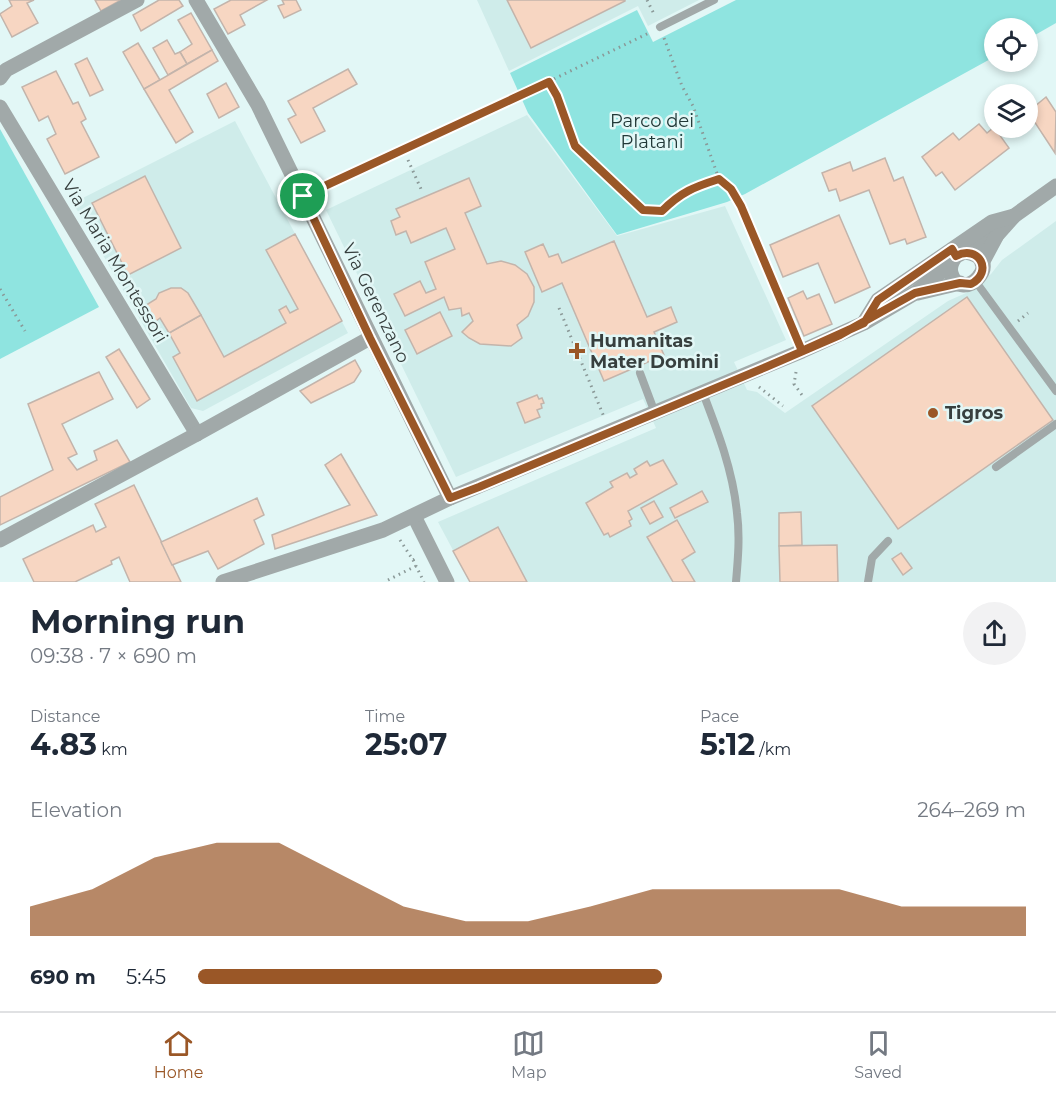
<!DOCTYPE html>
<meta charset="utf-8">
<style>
body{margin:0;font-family:Montserrat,sans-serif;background:#f2f2f3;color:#1f2937;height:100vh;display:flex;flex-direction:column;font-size:22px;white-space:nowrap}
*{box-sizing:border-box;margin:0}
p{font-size:20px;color:#747a83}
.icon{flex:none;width:33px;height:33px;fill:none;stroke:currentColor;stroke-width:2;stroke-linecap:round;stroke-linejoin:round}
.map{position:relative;height:582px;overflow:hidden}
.drawer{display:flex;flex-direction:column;background:#fff;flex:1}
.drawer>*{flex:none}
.buttons{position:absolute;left:984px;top:18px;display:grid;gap:12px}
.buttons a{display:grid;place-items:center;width:54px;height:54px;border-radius:50%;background:#fff;box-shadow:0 3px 9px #0003;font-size:30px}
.pin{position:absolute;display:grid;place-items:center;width:51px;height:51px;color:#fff;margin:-26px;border:3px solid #fff;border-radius:50%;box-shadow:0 2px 6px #0007}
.round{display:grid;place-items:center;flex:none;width:63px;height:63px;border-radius:32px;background:#f2f2f3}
.overview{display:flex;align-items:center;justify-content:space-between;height:102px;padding:0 30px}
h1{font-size:33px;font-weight:700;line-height:45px}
.figures{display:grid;grid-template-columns:repeat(3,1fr);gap:9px;height:102px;padding:6px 30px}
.figures div{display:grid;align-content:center}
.figures b{font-size:30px;font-weight:700}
.figures small{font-size:16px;font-weight:400}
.figures p{font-size:16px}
.chart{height:168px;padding:12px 30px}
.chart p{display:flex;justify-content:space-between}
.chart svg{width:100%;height:108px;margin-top:6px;fill:#9a5727;opacity:.7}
ul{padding:0 30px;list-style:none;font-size:20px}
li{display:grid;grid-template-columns:96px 72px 1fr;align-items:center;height:45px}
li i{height:15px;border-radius:8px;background:#9a5727}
.menu{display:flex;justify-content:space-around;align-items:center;height:84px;border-top:2px solid #e0e1e3;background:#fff;font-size:16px;color:#747a83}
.menu a{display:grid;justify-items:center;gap:3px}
.menu .selected{color:#9a5727}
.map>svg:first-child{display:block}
</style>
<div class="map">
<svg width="1056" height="582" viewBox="0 0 1056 582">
<rect width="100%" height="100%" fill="#e2f7f6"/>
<g fill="#cfecea">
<polygon points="477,0 699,0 648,26 638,6 509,71"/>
<polygon points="527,115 617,236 725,206 786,340 734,362 747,390 757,392 785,413 948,301 966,293 991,274 1002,260 1056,221 1056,582 470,582 438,522 656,428 643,399 456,477 326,210"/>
<polygon points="235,121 348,333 203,411 191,408 73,203"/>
</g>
<g fill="#8fe4e0">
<polygon points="736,0 1056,0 1056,23 1028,39 1028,28 994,28 994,57 745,194 727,202 617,235 528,113 510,73 637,10 653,42"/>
<polygon points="0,129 99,307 0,359"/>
</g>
<g fill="#f7d6c2" stroke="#c3b4ab" stroke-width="1.5">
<polygon points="9,0 34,0 27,3 38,23 12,37 0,14 12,6"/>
<polygon points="95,0 121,0 101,11"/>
<polygon points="159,0 179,0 183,6 141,31 133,15"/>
<polygon points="231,0 267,0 240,15 245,25 228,34 214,9"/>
<polygon points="282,0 296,0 301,10 284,18 278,6 284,4"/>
<polygon points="507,0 625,0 625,1 531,48"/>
<polygon points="191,13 212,50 187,64 180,52 192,44 178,20"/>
<polygon points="167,40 175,54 180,52 187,64 168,75 153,48"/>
<polygon points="138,43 160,80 144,89 123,52"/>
<polygon points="212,50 218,61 169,90 193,132 176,143 144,89"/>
<polygon points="87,58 103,90 90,96 75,64"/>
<polygon points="348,69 357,84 313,108 325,131 301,143 288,119 296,115 288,101"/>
<polygon points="56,71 73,104 78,102 86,119 81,122 99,157 65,174 47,139 56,134 48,116 39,121 22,87"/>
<polygon points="226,83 239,107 219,118 207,94"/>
<polygon points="1046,97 1056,112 1055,153 1028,112"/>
<polygon points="979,124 987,133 994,127 1009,148 955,190 942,172 936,176 922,157 953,133 959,140"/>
<polygon points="885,158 894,181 903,177 926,237 907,244 905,239 890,244 869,190 840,201 836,189 829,191 822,173 850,162 853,171"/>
<polygon points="145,176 181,248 128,275 92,203"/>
<polygon points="469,178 481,206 465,213 487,264 501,261 515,265 527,274 534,287 534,302 528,316 517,325 522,338 511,346 480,344 469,338 462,332 473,321 469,313 462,316 461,308 449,310 444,297 405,316 394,294 420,281 426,293 436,289 425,262 455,249 446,228 411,243 406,231 396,235 391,221 400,217 396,209"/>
<polygon points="839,215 870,287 835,303 818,263 783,277 770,245"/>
<polygon points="295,234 342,321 197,401 173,357 180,353 169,333 201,315 224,357 286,323 279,310 286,306 290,313 298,309 266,250"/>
<polygon points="614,241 647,317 671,307 677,322 654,332 664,355 604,381 562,283 542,292 525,252 543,244 549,257 558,254 562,263"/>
<polygon points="171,288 181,288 188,293 201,315 169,333 160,318 151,325 143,307 156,299 159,293"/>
<polygon points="803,291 807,299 819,294 832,324 804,336 788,298"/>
<polygon points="967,297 1053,420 898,529 812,406"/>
<polygon points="440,312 452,336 417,354 405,330"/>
<polygon points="119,349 150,399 137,408 106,357"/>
<polygon points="355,360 361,371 354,382 311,403 300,391"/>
<polygon points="99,372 113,399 62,424 77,454 68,458 77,470 97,460 94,451 117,440 130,462 0,525 0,497 53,470 28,404"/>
<polygon points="537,395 539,399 542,398 544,403 541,404 542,408 537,410 540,417 525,423 517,403"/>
<polygon points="341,454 377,515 275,549 272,535 350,505 325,465"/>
<polygon points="663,460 677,484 628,511 632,519 629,521 631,526 610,537 608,533 604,535 586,503 613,487 610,482 627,473 630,478 637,474 634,469 647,461 650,466"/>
<polygon points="134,485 181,582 130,582 119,557 111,561 112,564 75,582 34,582 23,559 93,525 96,532 106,527 95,504"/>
<polygon points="702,491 708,502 675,518 670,508"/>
<polygon points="257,498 264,515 254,520 264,544 218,569 208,551 172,565 161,542"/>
<polygon points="654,501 663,517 650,524 641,508"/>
<polygon points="801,512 802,545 779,546 779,513"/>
<polygon points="677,520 695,552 682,560 695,582 673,582 647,537"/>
<polygon points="498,527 527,582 470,582 453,551"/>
<polygon points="837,545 838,582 780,582 779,546"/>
<polygon points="901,553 912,568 903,575 892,559"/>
</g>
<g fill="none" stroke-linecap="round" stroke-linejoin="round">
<g stroke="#8a9897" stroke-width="3" stroke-dasharray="1.5 4.5" stroke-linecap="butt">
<polyline points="647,0 655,16"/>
<polyline points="664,38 682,86 693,106 719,179"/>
<path d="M549 82 557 96 575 146 643 210 662 211C681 192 694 187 719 179L731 189 735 196"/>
<polyline points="527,92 651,32"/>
<polyline points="408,160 421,189"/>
<polyline points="0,289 25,331"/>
<polyline points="559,308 604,417"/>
<polyline points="1018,321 1028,313"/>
<polyline points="796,372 794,384 802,395"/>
<polyline points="759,387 783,406"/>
<polyline points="400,540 413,560 417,558"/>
<polyline points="413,560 424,582"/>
<polyline points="388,580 416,566"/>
</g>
<g stroke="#a1a9a9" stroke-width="8">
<polyline points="660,27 714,0"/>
<polyline points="303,196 517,97"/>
<polyline points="741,206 802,351"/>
<polyline points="976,282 1056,391"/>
<polyline points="640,373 655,413"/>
<path d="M703 393C718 432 733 471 737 513 740 536 738 559 736 582"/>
<polyline points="996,467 1056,424"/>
<polyline points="868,582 872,558 888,541"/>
</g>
<g stroke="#a1a9a9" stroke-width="15">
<polyline points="196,0 258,105 450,498"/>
<polyline points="0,78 6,70 137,0"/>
<polyline points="0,107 197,434"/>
<path d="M966 252C1008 259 961 307 951 273 949 266 952 261 956 256L997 235"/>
<polyline points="982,263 997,235 1014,216 1056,186"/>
<polyline points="918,293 960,283"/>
<polyline points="865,321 878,300 992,222 1014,216"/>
<polyline points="414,516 447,582"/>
<polyline points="0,540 197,434 370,338"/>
<polyline points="223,582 383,530 450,498 802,351 864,323 915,293 950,265"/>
</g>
</g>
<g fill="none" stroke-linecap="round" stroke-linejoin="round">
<defs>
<path id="route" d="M303 196 370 338 450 498 479 487 766 367 840 335 915 293 960 283 971 284C994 272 979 244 956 256L952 249 878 300 864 323 802 351 741 206 731 189 719 179C694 187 681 192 662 211L643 210 575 146 557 96 549 82 303 196"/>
</defs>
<use href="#route" stroke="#fff" stroke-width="12"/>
<use href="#route" stroke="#9a5727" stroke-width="8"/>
</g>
<g fill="#9a5727" stroke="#e2f7f6" stroke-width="2">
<path d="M574 342h6v6h6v6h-6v6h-6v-6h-6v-6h6z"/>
<circle cx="933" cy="413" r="6"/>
</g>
<g text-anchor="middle" stroke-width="5" stroke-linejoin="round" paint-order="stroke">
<g font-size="18" fill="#213837" stroke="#e2f7f6">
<text x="652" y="127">Parco dei<tspan x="652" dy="21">Platani</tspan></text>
</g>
<g font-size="18" fill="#373f3e" stroke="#e2f7f6">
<text transform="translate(115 261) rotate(59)" y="6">Via Maria Montessori</text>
<text transform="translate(376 303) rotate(64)" y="6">Via Gerenzano</text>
</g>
<g font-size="18" font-weight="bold" fill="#373f3e" stroke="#e2f7f6" text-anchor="start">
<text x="590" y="347">Humanitas<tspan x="590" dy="21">Mater Domini</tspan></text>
<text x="945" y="419">Tigros</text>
</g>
</g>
</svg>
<div class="buttons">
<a><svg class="icon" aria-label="locate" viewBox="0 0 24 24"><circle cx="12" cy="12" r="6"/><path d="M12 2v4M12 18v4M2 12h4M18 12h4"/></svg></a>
<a><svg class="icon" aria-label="layers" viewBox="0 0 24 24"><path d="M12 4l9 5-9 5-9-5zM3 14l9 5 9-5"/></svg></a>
</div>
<div class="pin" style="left:303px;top:196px;background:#1e9e55"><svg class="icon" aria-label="arrive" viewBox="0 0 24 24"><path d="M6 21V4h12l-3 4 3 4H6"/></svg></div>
</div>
<section class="drawer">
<div class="overview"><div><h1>Morning run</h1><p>09:38 · 7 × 690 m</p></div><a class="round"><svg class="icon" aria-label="share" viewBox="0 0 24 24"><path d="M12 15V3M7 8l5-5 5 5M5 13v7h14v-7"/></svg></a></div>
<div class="figures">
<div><p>Distance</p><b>4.83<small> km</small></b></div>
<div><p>Time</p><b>25:07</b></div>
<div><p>Pace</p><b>5:12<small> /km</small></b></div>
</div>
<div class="chart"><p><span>Elevation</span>264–269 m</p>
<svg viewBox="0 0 160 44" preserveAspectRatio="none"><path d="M0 44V32L10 25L20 12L30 6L40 6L50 19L60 32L70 38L80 38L90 32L100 25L110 25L120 25L130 25L140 32L150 32L160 32V44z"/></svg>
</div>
<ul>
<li><b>690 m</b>5:45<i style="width:56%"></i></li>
</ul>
</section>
<nav class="menu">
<a class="selected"><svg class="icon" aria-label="home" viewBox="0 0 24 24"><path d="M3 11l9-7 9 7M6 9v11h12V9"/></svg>Home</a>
<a><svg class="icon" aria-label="map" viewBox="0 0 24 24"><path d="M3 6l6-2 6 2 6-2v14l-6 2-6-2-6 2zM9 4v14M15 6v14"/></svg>Map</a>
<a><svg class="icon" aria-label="saved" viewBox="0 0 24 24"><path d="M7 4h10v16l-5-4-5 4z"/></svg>Saved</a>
</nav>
